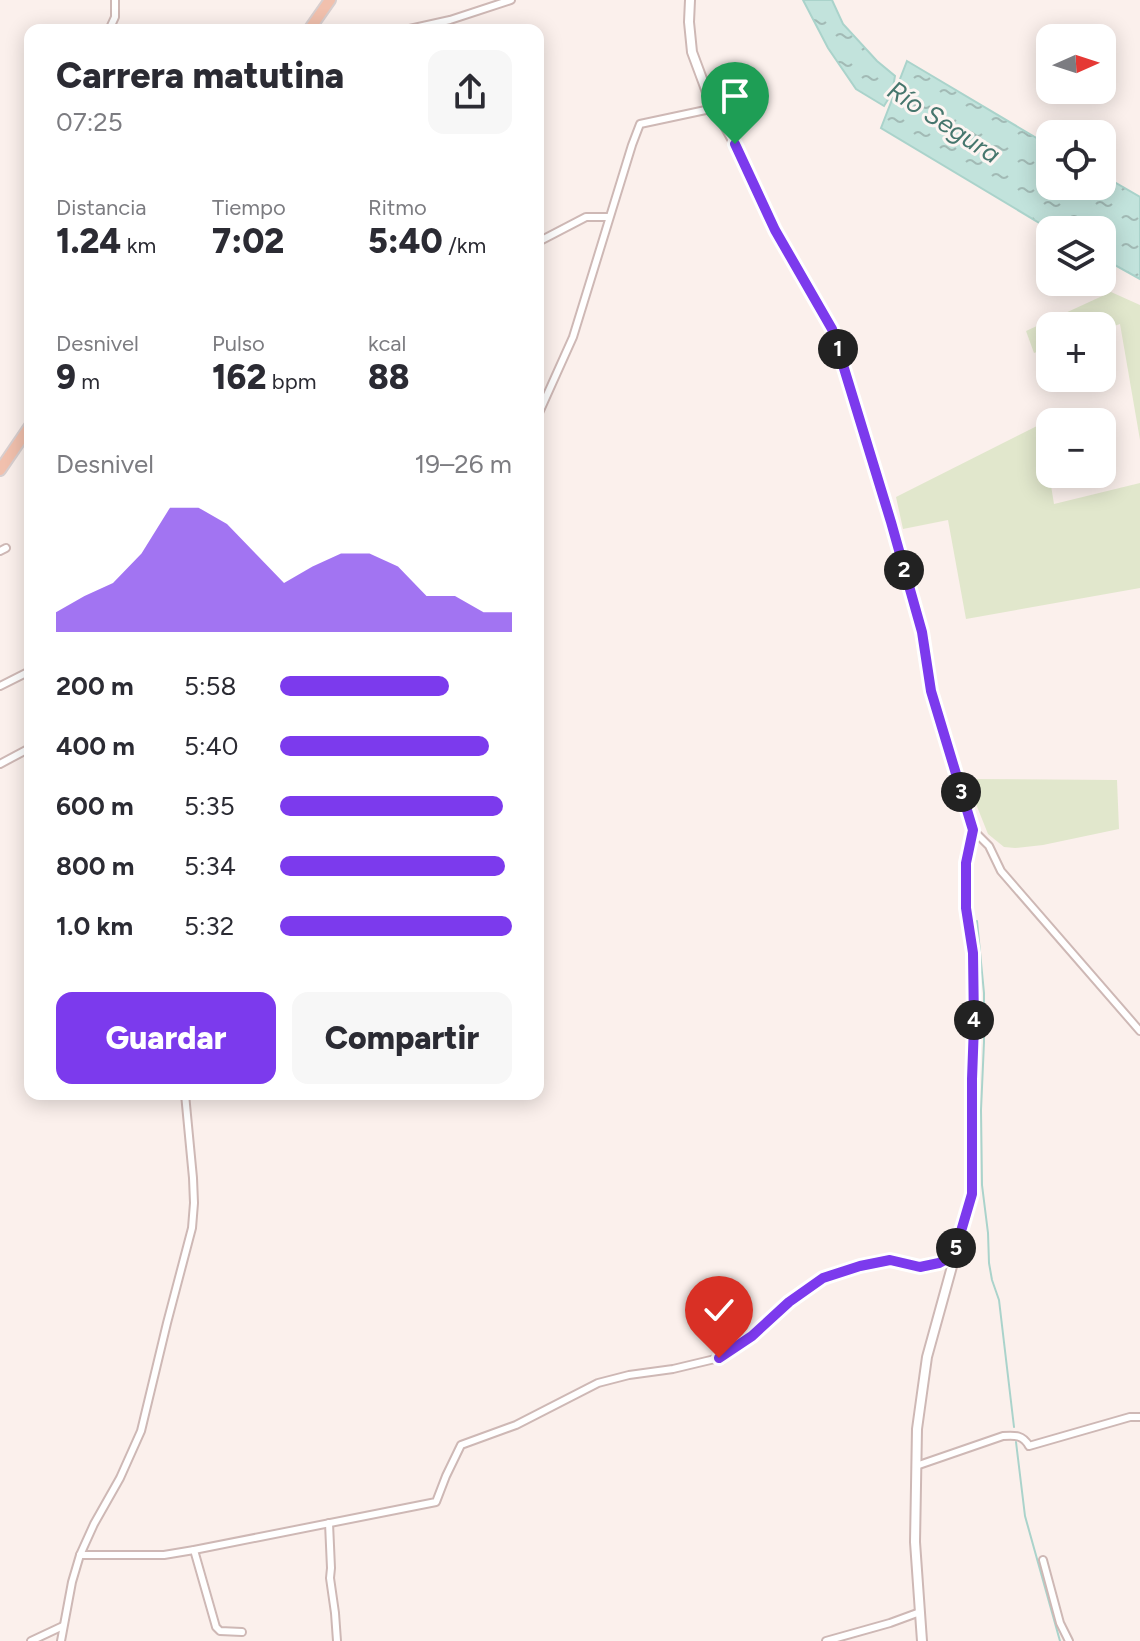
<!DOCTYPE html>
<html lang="es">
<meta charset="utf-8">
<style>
body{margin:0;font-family:Figtree,sans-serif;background:#f7f7f7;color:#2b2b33;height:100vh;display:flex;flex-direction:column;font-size:30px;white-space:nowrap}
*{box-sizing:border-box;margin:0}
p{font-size:26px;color:#7c7c81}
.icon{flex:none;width:44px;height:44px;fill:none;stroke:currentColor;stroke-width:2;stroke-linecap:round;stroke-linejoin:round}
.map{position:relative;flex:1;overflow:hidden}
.panel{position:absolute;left:24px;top:24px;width:520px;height:1076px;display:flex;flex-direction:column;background:#fff;border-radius:16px;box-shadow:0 4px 20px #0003}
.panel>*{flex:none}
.needle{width:52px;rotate:87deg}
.controls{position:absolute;left:1036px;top:24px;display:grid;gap:16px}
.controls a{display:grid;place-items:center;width:80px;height:80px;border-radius:16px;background:#fff;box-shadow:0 4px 20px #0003;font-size:40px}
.pin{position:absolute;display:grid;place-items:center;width:68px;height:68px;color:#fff;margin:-82px -34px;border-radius:50% 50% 50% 0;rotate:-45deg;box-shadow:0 0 8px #0007}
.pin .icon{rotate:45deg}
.km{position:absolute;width:40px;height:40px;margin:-20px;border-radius:50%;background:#222;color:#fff;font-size:22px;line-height:40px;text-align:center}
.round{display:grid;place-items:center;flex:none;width:84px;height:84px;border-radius:16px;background:#f7f7f7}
.head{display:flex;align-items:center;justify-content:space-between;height:136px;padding:0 32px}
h1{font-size:36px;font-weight:800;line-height:60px}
.metrics{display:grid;grid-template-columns:repeat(3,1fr);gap:12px;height:136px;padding:8px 32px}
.metrics div{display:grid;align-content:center}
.metrics b{font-size:34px;font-weight:800}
.metrics small{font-size:22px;font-weight:400}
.metrics p{font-size:22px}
.chart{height:224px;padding:16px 32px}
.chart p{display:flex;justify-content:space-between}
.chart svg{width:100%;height:144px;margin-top:8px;fill:#7c3aed;opacity:.7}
.primary-button{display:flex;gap:16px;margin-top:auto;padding:16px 32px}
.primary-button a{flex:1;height:92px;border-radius:16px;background:#7c3aed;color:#fff;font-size:32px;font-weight:800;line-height:92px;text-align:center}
.primary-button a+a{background:#f7f7f7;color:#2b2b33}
ul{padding:0 32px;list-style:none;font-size:26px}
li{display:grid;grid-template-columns:128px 96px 1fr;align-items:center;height:60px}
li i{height:20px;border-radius:10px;background:#7c3aed}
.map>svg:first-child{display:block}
</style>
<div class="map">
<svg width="1140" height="1641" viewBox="0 0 1140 1641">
<defs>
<pattern id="water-ripples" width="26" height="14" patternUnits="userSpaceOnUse" patternTransform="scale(2)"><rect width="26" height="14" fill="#c2e3dc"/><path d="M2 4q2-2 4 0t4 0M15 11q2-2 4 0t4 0" fill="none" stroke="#a2bab5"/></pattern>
</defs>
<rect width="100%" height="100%" fill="#fbf0ec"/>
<g fill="#e1e7cc">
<polygon points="1111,292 1140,305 1140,440 1120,324 1102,330 1102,326 1050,326 1050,347 1034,353 1026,331"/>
<polygon points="1041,424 1054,504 1140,483 1140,588 966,619 948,520 903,529 896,497"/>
<polygon points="966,779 1117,780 1119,829 1043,845 1015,848 1004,847 988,834"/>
</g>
<g fill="url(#water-ripples)" stroke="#aad3cb" stroke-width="2">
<polygon points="803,0 832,0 843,24 877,61 895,76 892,93 884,106 856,89 828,48"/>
<polygon points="907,61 1050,146 1050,186 1102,186 1102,175 1140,197 1140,279 1102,258 1102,230 1051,230 881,128"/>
</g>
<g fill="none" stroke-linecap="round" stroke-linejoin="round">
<g stroke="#aad3cb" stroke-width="2">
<polyline points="977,921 984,993 984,1042 981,1110 982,1185 988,1233 989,1263 992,1280 999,1300 1014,1427"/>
<polyline points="1016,1442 1025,1516 1060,1641"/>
</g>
<defs>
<g id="minor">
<polyline points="109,30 115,17 115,0"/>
<polyline points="405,30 450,20 511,0"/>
<polyline points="538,242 586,217 609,217"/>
<polyline points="538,415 573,337 632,145 640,124 715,108"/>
<polyline points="0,551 6,548"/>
<polyline points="0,686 30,671"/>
<polyline points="0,764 30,748"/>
<polyline points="973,830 989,846 1001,871 1140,1031"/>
<path d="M916 1466 1003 1436C1015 1435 1023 1435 1029 1446L1130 1417H1140"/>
<polyline points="329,1523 331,1568 330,1578 335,1613 337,1641"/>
<polyline points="194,1550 216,1627 220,1631 242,1632"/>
<polyline points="80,1555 164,1555 194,1550 436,1502 446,1476 461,1445 516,1425 598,1383 629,1375 673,1369 719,1358 752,1336 789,1302 823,1278 860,1266 890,1260 920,1267 939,1263 954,1255"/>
<polyline points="1043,1560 1060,1623 1069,1641"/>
<polyline points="31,1641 63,1626"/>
<polyline points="61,1641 72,1582 80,1555 94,1524 120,1478 141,1431 167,1323 192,1228 194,1203 193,1178 185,1094"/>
<polyline points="826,1641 890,1623 920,1612"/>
</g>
<polyline id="tertiary" points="690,0 689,22 692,52 708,95 735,144 775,230 832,329 891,522 922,632 931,691 973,830 966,863 966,908 973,953 974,1025 972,1079 972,1194 927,1357 917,1429 915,1542 922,1641"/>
<g id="primary">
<polyline points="309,30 330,0"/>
<polyline points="0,470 30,426"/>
</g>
</defs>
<use href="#minor" stroke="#ceb8b5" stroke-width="10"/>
<use href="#tertiary" stroke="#ceb8b5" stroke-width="12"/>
<use href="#primary" stroke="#d8cece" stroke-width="14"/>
<use href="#minor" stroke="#fff" stroke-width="6"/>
<use href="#tertiary" stroke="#fff" stroke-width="8"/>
<use href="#primary" stroke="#f1c0ad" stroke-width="10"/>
</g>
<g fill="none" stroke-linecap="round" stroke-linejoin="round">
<defs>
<polyline id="route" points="719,1358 752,1336 789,1302 823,1278 860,1266 890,1260 920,1267 939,1263 954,1255 972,1194 972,1079 974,1025 973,953 966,908 966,863 973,830 931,691 922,632 891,522 832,329 775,230 735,144"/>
</defs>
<use href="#route" stroke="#fff" stroke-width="16"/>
<use href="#route" stroke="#7c3aed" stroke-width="10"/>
</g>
<g text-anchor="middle" stroke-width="6" stroke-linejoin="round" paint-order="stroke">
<g font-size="26" font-style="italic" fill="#46766d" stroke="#fdf5f2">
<text transform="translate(944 122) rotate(33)" y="9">Río Segura</text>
</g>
</g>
</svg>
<div class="controls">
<a><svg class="needle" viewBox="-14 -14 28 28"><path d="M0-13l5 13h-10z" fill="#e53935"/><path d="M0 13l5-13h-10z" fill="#7c7c81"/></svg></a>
<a><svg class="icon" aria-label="locate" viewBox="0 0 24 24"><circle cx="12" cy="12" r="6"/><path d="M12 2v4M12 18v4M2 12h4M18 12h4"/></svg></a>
<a><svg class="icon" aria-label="layers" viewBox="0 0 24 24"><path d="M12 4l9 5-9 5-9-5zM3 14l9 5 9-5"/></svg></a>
<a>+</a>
<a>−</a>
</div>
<div class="pin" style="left:735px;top:144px;background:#1e9e55"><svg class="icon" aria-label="arrive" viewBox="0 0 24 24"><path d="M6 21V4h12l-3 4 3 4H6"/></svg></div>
<div class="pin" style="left:719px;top:1358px;background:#d93025"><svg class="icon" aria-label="check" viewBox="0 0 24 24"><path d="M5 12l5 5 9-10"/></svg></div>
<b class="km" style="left:838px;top:349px">1</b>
<b class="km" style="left:904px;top:570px">2</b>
<b class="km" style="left:961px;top:792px">3</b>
<b class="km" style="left:974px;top:1020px">4</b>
<b class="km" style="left:956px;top:1248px">5</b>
<section class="panel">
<div class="head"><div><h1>Carrera matutina</h1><p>07:25</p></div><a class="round"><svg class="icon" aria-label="share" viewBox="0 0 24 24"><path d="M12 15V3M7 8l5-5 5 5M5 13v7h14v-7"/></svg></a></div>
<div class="metrics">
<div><p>Distancia</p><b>1.24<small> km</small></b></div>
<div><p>Tiempo</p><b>7:02</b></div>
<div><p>Ritmo</p><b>5:40<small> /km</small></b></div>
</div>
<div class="metrics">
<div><p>Desnivel</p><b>9<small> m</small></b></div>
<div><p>Pulso</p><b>162<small> bpm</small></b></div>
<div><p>kcal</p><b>88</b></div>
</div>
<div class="chart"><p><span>Desnivel</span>19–26 m</p>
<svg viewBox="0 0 160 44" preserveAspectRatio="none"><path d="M0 44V38L10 33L20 29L30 20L40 6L50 6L60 11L70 20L80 29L90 24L100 20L110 20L120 24L130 33L140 33L150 38L160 38V44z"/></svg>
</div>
<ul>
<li><b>200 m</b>5:58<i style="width:73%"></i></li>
<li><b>400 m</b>5:40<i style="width:90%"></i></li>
<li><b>600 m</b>5:35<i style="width:96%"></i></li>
<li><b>800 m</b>5:34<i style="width:97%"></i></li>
<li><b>1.0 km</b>5:32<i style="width:100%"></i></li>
</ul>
<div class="primary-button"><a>Guardar</a><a>Compartir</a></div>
</section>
</div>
